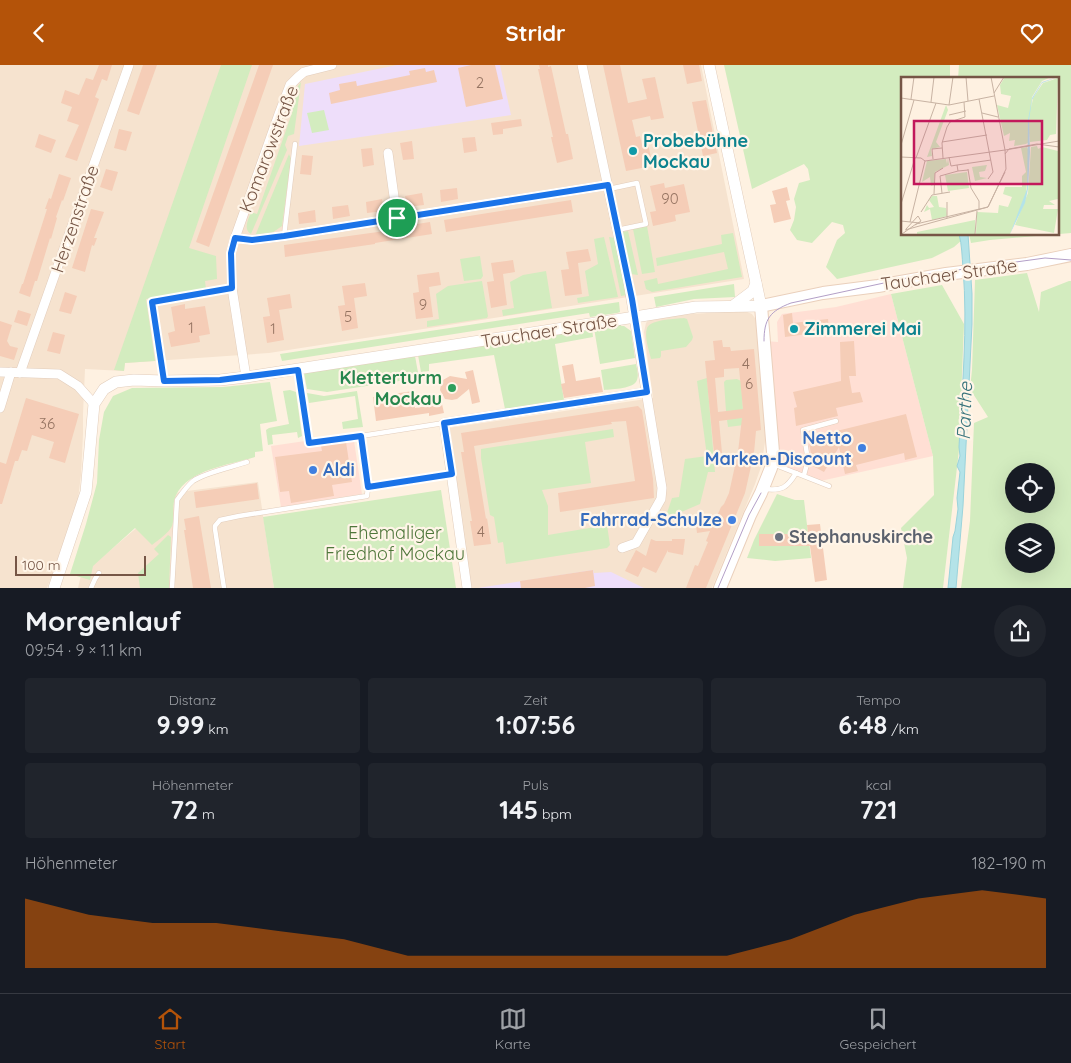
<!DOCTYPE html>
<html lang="de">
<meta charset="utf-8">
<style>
body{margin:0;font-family:Quicksand,sans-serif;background:#20242c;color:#f1f3f6;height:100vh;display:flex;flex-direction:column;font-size:19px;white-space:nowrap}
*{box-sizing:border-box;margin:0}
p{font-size:16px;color:#9ea1a6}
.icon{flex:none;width:28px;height:28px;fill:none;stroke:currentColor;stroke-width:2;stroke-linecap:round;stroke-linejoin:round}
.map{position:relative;height:523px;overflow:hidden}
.drawer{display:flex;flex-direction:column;background:#171b24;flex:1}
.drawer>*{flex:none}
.controls{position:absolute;left:1005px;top:398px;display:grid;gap:10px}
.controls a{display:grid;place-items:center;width:50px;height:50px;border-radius:50%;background:#171b24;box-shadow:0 5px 20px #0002;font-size:25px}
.scale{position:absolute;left:15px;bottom:12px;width:131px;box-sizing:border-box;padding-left:5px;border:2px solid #765646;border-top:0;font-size:14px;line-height:18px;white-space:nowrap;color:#765646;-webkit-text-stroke:4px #fff5e8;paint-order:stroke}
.pin{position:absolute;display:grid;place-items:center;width:42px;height:42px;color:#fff;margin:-21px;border:2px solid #fff;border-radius:50%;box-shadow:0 1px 5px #0007}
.round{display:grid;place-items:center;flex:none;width:52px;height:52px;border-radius:26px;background:#20242c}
.overview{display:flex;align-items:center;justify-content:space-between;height:85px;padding:0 25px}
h1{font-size:28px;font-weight:700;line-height:38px}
.figures{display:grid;grid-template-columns:repeat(3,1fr);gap:8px;height:85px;padding:5px 25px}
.figures div{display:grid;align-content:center;border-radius:5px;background:#20242c;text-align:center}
.figures b{font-size:25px;font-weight:700}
.figures small{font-size:14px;font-weight:400}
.figures p{font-size:14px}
.chart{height:140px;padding:10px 25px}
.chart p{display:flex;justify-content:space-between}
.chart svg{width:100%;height:90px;margin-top:5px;fill:#b45309;opacity:.7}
header{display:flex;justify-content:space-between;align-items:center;height:65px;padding:0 25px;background:#b45309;color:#fff;font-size:22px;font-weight:700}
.dock{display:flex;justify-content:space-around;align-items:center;height:70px;border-top:1px solid #363941;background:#171b24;font-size:14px;color:#9ea1a6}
.dock a{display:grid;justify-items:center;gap:2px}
.dock .active{color:#b45309}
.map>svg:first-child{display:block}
</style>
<header><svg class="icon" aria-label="back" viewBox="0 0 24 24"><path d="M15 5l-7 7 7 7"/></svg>Stridr<svg class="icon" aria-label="heart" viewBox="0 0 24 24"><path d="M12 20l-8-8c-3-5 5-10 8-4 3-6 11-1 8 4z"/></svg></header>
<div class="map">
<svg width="1071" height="523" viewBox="0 0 1071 523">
<rect width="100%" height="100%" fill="#fef1e1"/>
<g fill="#f6e3cf">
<polygon points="0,0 701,0 744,214 269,288 125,298 124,306 85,304 83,349 83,369 81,410 78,434 73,454 47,523 0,523"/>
<polygon points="741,246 747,247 752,249 757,256 765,336 765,377 761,402 755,419 712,523 465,523 448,363 653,333 644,267 646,258 649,254 655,252 691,249"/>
<polygon points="258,417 274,523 78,523 81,510 179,427"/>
</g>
<g fill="#ffdfd4">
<polygon points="891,229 933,391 816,417 771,399 764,276 778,277 777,257 782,249 836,242"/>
<polygon points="353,369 362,429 281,442 271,381"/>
</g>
<g fill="#eedefa">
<polygon points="397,0 500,0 511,50 299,81 305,19"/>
<polygon points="593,505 594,508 611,507 644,523 478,523"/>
</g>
<g fill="#d3ecbf" fill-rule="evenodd">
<polygon points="221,0 252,0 189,183 216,191 217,214 205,216 206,224 146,234 155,296 125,298 124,306 114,305"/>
<polygon points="724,0 950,0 950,14 902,14 902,169 961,169 962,175 954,182 932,193 837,214 826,202 837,175 845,168 843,160 832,157 812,178 797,175 790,165 794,155 796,142 794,134 799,118 810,115 808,104 804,99 752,124"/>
<polygon points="959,0 1071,0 1071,168 990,175 971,178 969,169 1057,169 1057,14 958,14"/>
<path d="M301 17 294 69 288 71 285 80 287 85 251 169C243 164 248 155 251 147L257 149 293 45 287 42 295 25Z"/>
<polygon points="324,45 329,65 312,68 307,48"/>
<polygon points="289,89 291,94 282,161 269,170 255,171"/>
<polygon points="647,161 655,207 642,209 633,164"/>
<polygon points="628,166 638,210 631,209 622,167"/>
<polygon points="733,168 742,212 652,227 646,224 644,216 657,213 658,219 728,204 724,187 657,201 656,193 722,179 721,170"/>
<polygon points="604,172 618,232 578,238 577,233 589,231 585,206 598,199 594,174"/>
<polygon points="609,172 615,173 627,230 621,231"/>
<polygon points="480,191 483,211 481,214 464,216 460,194"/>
<polygon points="546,206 552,243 503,251 502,245 514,243 510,217 523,210"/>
<path d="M1027 208 1039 247 1041 227 1069 216H1071V523H961L970 456 974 358 988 352 970 324 972 305 975 215ZM1046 406V439H1014V406ZM1046 466V499H1014V466Z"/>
<polygon points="482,216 488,251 487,253 427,262 427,256 439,254 436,229 448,221"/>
<polygon points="734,219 735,232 694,234 656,242 654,232"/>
<polygon points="942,220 964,259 959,385 943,523 903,523 907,493 901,463 934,430 933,391 891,229"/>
<polygon points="619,237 620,247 617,248 590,252 589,248 282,296 280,289"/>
<path d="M684 253 687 254 693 272 692 275 686 282 661 286V291L660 293 651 294C649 285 644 272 647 263 651 254 676 254 684 253Z"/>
<polygon points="621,259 621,261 624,261 631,266 635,293 600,299 594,263"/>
<polygon points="592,263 593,272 555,279 564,335 505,344 494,290 429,299 429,306 421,307 418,290"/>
<polygon points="415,291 419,313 327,327 307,324 304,308"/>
<path d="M636 299C637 304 639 310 637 315 634 324 613 324 604 325L601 305Z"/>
<polygon points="707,313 715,407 708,407 700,439 665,454 672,433 679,432 685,394 707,391 697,316"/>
<polygon points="737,314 741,316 744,360 728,362 727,355 732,346 726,346 724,317 726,315"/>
<path d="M270 317 277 356 260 359 263 386 255 387V392C230 400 189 404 176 430 171 441 175 452 172 461 169 468 158 475 152 480L135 463 93 501 90 515 70 509 86 459 97 418 99 375 104 347 113 331 132 323 223 322Z"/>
<polygon points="290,325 296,327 302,371 298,373 297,367 272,370 273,379 268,380 266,365 269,363 289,359 283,326"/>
<polygon points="357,326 363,362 343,364 342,357 358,354 355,331 309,338 307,328 324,331"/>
<polygon points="613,364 614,372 585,377 591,418 542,425 548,441 548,470 607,460 610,480 607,483 506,499 503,477 498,478 494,452 490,450 481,393 481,384"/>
<polygon points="441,425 456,523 274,523 263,452"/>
<polygon points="777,429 795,435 804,435 811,493 775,496 747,493 754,475"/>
<polygon points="168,470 171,472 169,523 140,523 138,508 159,489 154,484"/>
</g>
<path fill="#b4e3e8" stroke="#9ad3db" d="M959 169H968L972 229V259L963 441 956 523H948L953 472 955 466 958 444 957 433 960 407 957 401 960 391 959 382C962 323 968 263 963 203 962 192 962 180 959 169Z"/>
<g fill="#f5cdb7" fill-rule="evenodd">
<polygon points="99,0 112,0 107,16 102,14 95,32 99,34 77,96 65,92 79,60 67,56 72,42 61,38 65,25 79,30 86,13 93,15"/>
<polygon points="143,0 157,0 139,50 127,46"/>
<polygon points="259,0 273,0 209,182 196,177"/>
<polygon points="471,0 495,0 503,34 466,42 458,3"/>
<polygon points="539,0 548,0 548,2 551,1 566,69 568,69 573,94 557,98 551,72 553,72 538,4 540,4"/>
<polygon points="603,0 620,0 628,38 647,34 642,14 655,12 664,53 651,55 650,51 632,55 636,72 640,71 642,80 648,78 651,93 646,95 647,102 626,106"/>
<polygon points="683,0 699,0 702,16 687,19"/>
<polygon points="425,3 426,7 434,5 437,17 331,39 329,28 340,25 339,19 356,16 357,21 410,10 409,6"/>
<polygon points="706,35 717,88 703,91 692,37"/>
<polygon points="521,54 522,61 503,64 503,69 493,70 491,58"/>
<polygon points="119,64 132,67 126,86 114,83"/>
<polygon points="39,69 56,75 51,88 35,82"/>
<polygon points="475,72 477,86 464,88 462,73"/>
<polygon points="412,76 414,94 403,95 400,78"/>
<polygon points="372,83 374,100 363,102 361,84"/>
<polygon points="302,90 313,91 311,110 300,109"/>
<polygon points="106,104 118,107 112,126 100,122"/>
<polygon points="59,109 71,113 63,136 62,135 56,152 57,153 51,174 50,173 37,216 35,216 30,232 19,228 22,219 23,219 47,144 45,144 49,133 51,134"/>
<polygon points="664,118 665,123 684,119 690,147 675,150 676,156 653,161 650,147 656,146 650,121"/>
<polygon points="787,122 790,135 786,136 791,154 774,158 770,140 776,139 772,126"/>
<polygon points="457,123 458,134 441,137 440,125"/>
<polygon points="422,128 424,140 407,142 405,131"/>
<polygon points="382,134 384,146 367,148 366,137"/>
<polygon points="571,135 573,147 446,167 444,155"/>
<polygon points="348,140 350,151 333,154 332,142"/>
<polygon points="91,144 104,147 94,173 97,173 94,181 92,180 85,207 72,203"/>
<polygon points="315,145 316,157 299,159 298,148"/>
<polygon points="430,157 432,169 375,178 375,179 285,192 284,180 385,166 385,164"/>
<polygon points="588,184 591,196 578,198 582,229 565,231 561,205 569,204 566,187"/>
<polygon points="513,195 515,207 503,209 507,240 491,243 487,217 494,216 491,198"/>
<polygon points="439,207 441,220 429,222 433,252 416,254 413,228 419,227 417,210"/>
<polygon points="365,218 367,231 354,233 358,263 342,266 338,241 345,240 342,221"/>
<polygon points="65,227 77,231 71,249 59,246"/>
<polygon points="290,229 292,243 279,245 284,275 267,278 263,252 270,251 267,233"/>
<polygon points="185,239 185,244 205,241 210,269 199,271 200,277 171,282 168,268 175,266 171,242"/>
<polygon points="18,245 31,249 27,261 14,257"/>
<polygon points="792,248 793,258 828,254 829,266 785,272 783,250"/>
<polygon points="0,256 12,260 7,276 10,281 18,283 14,295 0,291"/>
<polygon points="53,267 65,270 60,289 47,286"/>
<path d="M722 275 723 282H730L731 286 754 284 761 365 756 366 754 388 745 428 706 523H686L695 500 698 501 708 477 706 476 710 466 697 468 695 452 714 450 717 451 721 442 724 439 729 428 738 387 742 353 719 356 722 388H714L705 296 715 295 713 276ZM739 303 743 344 718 347 715 313 724 312V304Z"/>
<polygon points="854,276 856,311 849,311 852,328 860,327 863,337 836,343 838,351 796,361 794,343 797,342 793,327 841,316 840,277"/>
<polygon points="573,299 576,316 600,312 603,327 564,333 561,319 565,318 562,301"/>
<polygon points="473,305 480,337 472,339 469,324 457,334 452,335 445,334 440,325 441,319 443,315 450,311 467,314 465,307"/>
<polygon points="413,326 415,343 442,339 444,348 429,351 429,348 376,356 373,332"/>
<polygon points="26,333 79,349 65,398 49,393 54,377 32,370 27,386 22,385 18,396 15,396 2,439 0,439 0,397 6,399"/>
<polygon points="638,341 642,345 653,414 654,433 560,447 558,428 635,416 626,356 611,357 612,359 474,381 486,454 487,453 491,479 474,481 470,456 472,456 461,387 464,387 461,368"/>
<polygon points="906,349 917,392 905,395 904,388 856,400 858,406 845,409 839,382 824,407 811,400 812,394 808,373"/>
<polygon points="346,377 352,417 332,420 334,431 291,438 289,426 280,427 275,392 322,386 321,381"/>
<polygon points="257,418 259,434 196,443 194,427"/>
<polygon points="199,451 211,523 193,523 184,465 186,465 184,454"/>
<polygon points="820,459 827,515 815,517 810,481 759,481 759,469 808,469 807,460"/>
<polygon points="651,474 656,476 672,476 672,474 685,474 683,490 668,487 668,485 656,508 643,502 638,512 625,506 636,485 646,491"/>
<polygon points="593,505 595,521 585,523 521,523 520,516"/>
</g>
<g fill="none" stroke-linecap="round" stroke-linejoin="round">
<defs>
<g id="service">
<polyline points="609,124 637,118 646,159 617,165"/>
<polyline points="284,171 295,79"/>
<polyline points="298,306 309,377 361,371"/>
<polyline points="164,315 152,237 232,223"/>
<polyline points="444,358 361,371 368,422 452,409"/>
<polyline points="773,399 829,421"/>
<polyline points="804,410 808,395 803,365 836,356"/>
<path d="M764 424C782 426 787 423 796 408"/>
<polyline points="91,523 95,514 99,508"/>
<path d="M172 523 177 435C182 428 187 421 193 416 204 408 232 402 247 397"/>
<polyline points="224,523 215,464 215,461 220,455 239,451 367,431 368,422"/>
</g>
<g id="minor">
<polyline points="582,0 628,216 662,423 661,434 636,478 622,483"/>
<polyline points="388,88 397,153"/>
<polyline points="235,173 252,175 284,171 608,120"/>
<polyline points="0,307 59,309 78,321 94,339"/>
<polyline points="20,308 129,0"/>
<polyline points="246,312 232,223 231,188 235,173 279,49 290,20 298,12 304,7 332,0"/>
<polyline points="0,343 11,307"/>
<polyline points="467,523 444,358 647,327"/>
</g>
<g id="tertiary">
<polyline points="733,241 753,226 756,218"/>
<polyline points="54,523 86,427 94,339 104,324 116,317 134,315 164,316 220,315 246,312 635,252 696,242 761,241 709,0"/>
</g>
<polyline id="secondary" points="720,523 750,450 761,428 771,403 773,387 761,241 823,228 878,221 946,209 1027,199 1071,190"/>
</defs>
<use href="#service" stroke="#e2cdbc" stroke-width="5.5"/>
<use href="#minor" stroke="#e2cdbc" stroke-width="10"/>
<use href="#tertiary" stroke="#e2cdbc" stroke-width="12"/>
<use href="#secondary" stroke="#ead0bc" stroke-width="14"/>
<use href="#service" stroke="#fff" stroke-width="4.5"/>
<use href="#minor" stroke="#fff" stroke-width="9"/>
<use href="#tertiary" stroke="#fff" stroke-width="11"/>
<use href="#secondary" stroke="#fff" stroke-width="12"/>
<g stroke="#b39fc7" stroke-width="1">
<path d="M764 276C764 254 770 246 791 238L921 210 1045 193 1071 195"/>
<polyline points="718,523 749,450 761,428"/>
</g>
</g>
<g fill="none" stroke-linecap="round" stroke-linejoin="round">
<defs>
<polygon id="route" points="608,120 632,234 647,327 444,358 452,409 368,422 361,371 309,378 298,305 220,315 164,316 152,237 232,223 231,188 235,173 252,175 284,171"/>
</defs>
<use href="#route" stroke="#fff" stroke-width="10"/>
<use href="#route" stroke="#1a73e8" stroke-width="6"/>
</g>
<g fill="#0f9aa8" stroke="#fff5e8" stroke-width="2">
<circle cx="633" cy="86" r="5"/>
<circle cx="794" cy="264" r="5"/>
</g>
<circle fill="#2e9e5b" stroke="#fff5e8" stroke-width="2" cx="452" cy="323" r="5"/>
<g fill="#3f7fe0" stroke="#fff5e8" stroke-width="2">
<circle cx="862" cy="383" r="5"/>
<circle cx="313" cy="405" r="5"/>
<circle cx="732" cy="455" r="5"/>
</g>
<circle fill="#6b7280" stroke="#fff5e8" stroke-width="2" cx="779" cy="472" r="5"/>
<g text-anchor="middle" stroke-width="4.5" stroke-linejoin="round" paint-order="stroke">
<g font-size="15" fill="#967462">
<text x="480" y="23">2</text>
<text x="670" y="139">90</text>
<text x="423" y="245">9</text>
<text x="348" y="257">5</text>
<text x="191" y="268">1</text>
<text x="273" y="269">1</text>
<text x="746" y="304">4</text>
<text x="749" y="324">6</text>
<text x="47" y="364">36</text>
<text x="481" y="472">4</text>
</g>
<g font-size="18" font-weight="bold" fill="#0d838f" stroke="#fff5e8" text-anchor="start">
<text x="643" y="82">Probebühne<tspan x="643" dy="21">Mockau</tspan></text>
<text x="804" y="270">Zimmerei Mai</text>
</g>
<g font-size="18" fill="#765646" stroke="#fff5e8">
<text transform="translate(269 84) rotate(-69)" y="6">Komarowstraße</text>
<text transform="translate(75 154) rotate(-71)" y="6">Herzenstraße</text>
<text transform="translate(949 210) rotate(-8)" y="6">Tauchaer Straße</text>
<text transform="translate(549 266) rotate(-9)" y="6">Tauchaer Straße</text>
</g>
<g font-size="18" font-weight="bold" fill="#27864d" stroke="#fff5e8" text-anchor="end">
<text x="442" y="319">Kletterturm<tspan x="442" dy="21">Mockau</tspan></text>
</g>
<g font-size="18" font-weight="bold" fill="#366cbe" stroke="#fff5e8" text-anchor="end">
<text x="852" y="379">Netto<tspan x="852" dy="21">Marken-Discount</tspan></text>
<text x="323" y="411" text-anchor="start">Aldi</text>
<text x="722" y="461">Fahrrad-Schulze</text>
</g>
<g font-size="18" fill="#4f773b" stroke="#fff5e8">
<text x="395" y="474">Ehemaliger<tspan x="395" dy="21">Friedhof Mockau</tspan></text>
</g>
<g font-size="18" font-weight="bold" fill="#5b616d" stroke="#fff5e8" text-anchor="start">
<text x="789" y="478">Stephanuskirche</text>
</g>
<g font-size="19" font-style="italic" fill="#39747d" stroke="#fff5e8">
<text transform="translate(964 346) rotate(-88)" y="7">Parthe</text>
</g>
</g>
<g transform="translate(901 12)">
<rect width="158" height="158" fill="#fef1e1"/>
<path d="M104 0H150L141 4 131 20 128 65 125 67 113 69 114 63 108 64 109 56 103 59 96 28 107 31 110 19 100 17 99 8ZM157 1 155 57 149 58 146 63 129 65 128 43 132 21 142 6ZM45 28 47 33 35 65 39 70 30 72 31 79 26 80ZM136 69 137 72 141 70 157 74V122L148 124 154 128H143L142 132H157L153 156 114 148 127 116 130 70ZM126 70 128 75 125 118 109 157H75L76 135 97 136 98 128 107 130 111 120 102 117 104 110H121V99L125 95 120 71ZM47 81 48 88 34 95 33 108 30 109 29 100 21 105 26 84 45 82 46 87ZM86 88 84 94 78 95 79 100 86 101 74 104 71 90ZM66 95 68 111 47 114 44 98ZM31 119H36L38 130 45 131 46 139 31 143 29 132 23 135 26 128 28 131 33 130 28 123ZM74 143V157H16V155Z" fill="#d3ecbf"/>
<path d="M157 0 141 6 131 23 128 43 129 75 127 112 124 126 109 157 126 112 127 43 131 21 141 5Z" fill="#b4e3e8"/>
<path fill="none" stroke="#c8b3a3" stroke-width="1" d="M65 0 67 24M93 16 103 0M0 21 48 28 93 19M10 22 13 0M78 22 92 95 87 102M30 25 33 0M48 28 52 0M81 36 97 40M48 38 65 34M41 65 86 58M0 68 13 23M104 77 108 72 136 67 158 70M0 80 20 81 24 84M48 80 50 89 56 88M15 81 35 26M42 81 41 66 46 50 49 45 64 40 63 25M32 82 31 72 41 71M24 84 104 73 90 0M67 92 70 111 78 124V133M67 93 57 94 56 88 90 83M41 116 39 99 57 94M33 117 34 96 42 91M46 125V141M0 127 14 81M20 135 31 118 49 115M0 144 19 146M9 145 24 84M5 152 17 139 20 144 14 148M4 153 87 130 105 92 104 73 158 64M1 157 15 147 87 130 104 95M74 157 76 134"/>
<path fill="#c2185b" fill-opacity="0.15" stroke="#c2185b" stroke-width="2.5" d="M13 44H141V107H13Z"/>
<rect width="158" height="158" fill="none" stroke="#765646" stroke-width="2.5"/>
</g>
</svg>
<div class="controls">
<a><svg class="icon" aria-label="locate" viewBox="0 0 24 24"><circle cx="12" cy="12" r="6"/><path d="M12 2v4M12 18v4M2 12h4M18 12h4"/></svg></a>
<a><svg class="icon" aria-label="layers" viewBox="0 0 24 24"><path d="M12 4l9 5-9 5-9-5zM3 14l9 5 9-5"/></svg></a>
</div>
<div class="scale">100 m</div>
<div class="pin" style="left:397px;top:153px;background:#1e9e55"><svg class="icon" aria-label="arrive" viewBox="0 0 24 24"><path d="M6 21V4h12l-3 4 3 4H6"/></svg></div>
</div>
<section class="drawer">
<div class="overview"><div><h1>Morgenlauf</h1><p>09:54 · 9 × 1.1 km</p></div><a class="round"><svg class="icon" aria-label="share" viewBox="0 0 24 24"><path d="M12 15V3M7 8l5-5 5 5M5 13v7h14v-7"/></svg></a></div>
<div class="figures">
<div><p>Distanz</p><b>9.99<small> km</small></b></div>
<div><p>Zeit</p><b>1:07:56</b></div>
<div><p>Tempo</p><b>6:48<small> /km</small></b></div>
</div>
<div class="figures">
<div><p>Höhenmeter</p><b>72<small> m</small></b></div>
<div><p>Puls</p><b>145<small> bpm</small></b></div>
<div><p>kcal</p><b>721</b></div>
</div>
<div class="chart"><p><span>Höhenmeter</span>182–190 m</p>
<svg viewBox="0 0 160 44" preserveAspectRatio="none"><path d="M0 44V10L10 18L20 22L30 22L40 26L50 30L60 38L70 38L80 38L90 38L100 38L110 38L120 30L130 18L140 10L150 6L160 10V44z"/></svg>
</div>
</section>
<nav class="dock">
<a class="active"><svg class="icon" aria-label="home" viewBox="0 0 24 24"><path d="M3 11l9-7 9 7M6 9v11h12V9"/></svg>Start</a>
<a><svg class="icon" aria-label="map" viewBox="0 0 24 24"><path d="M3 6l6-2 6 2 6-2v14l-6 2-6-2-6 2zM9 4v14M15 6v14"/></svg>Karte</a>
<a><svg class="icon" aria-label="saved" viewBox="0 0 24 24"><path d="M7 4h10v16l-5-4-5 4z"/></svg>Gespeichert</a>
</nav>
